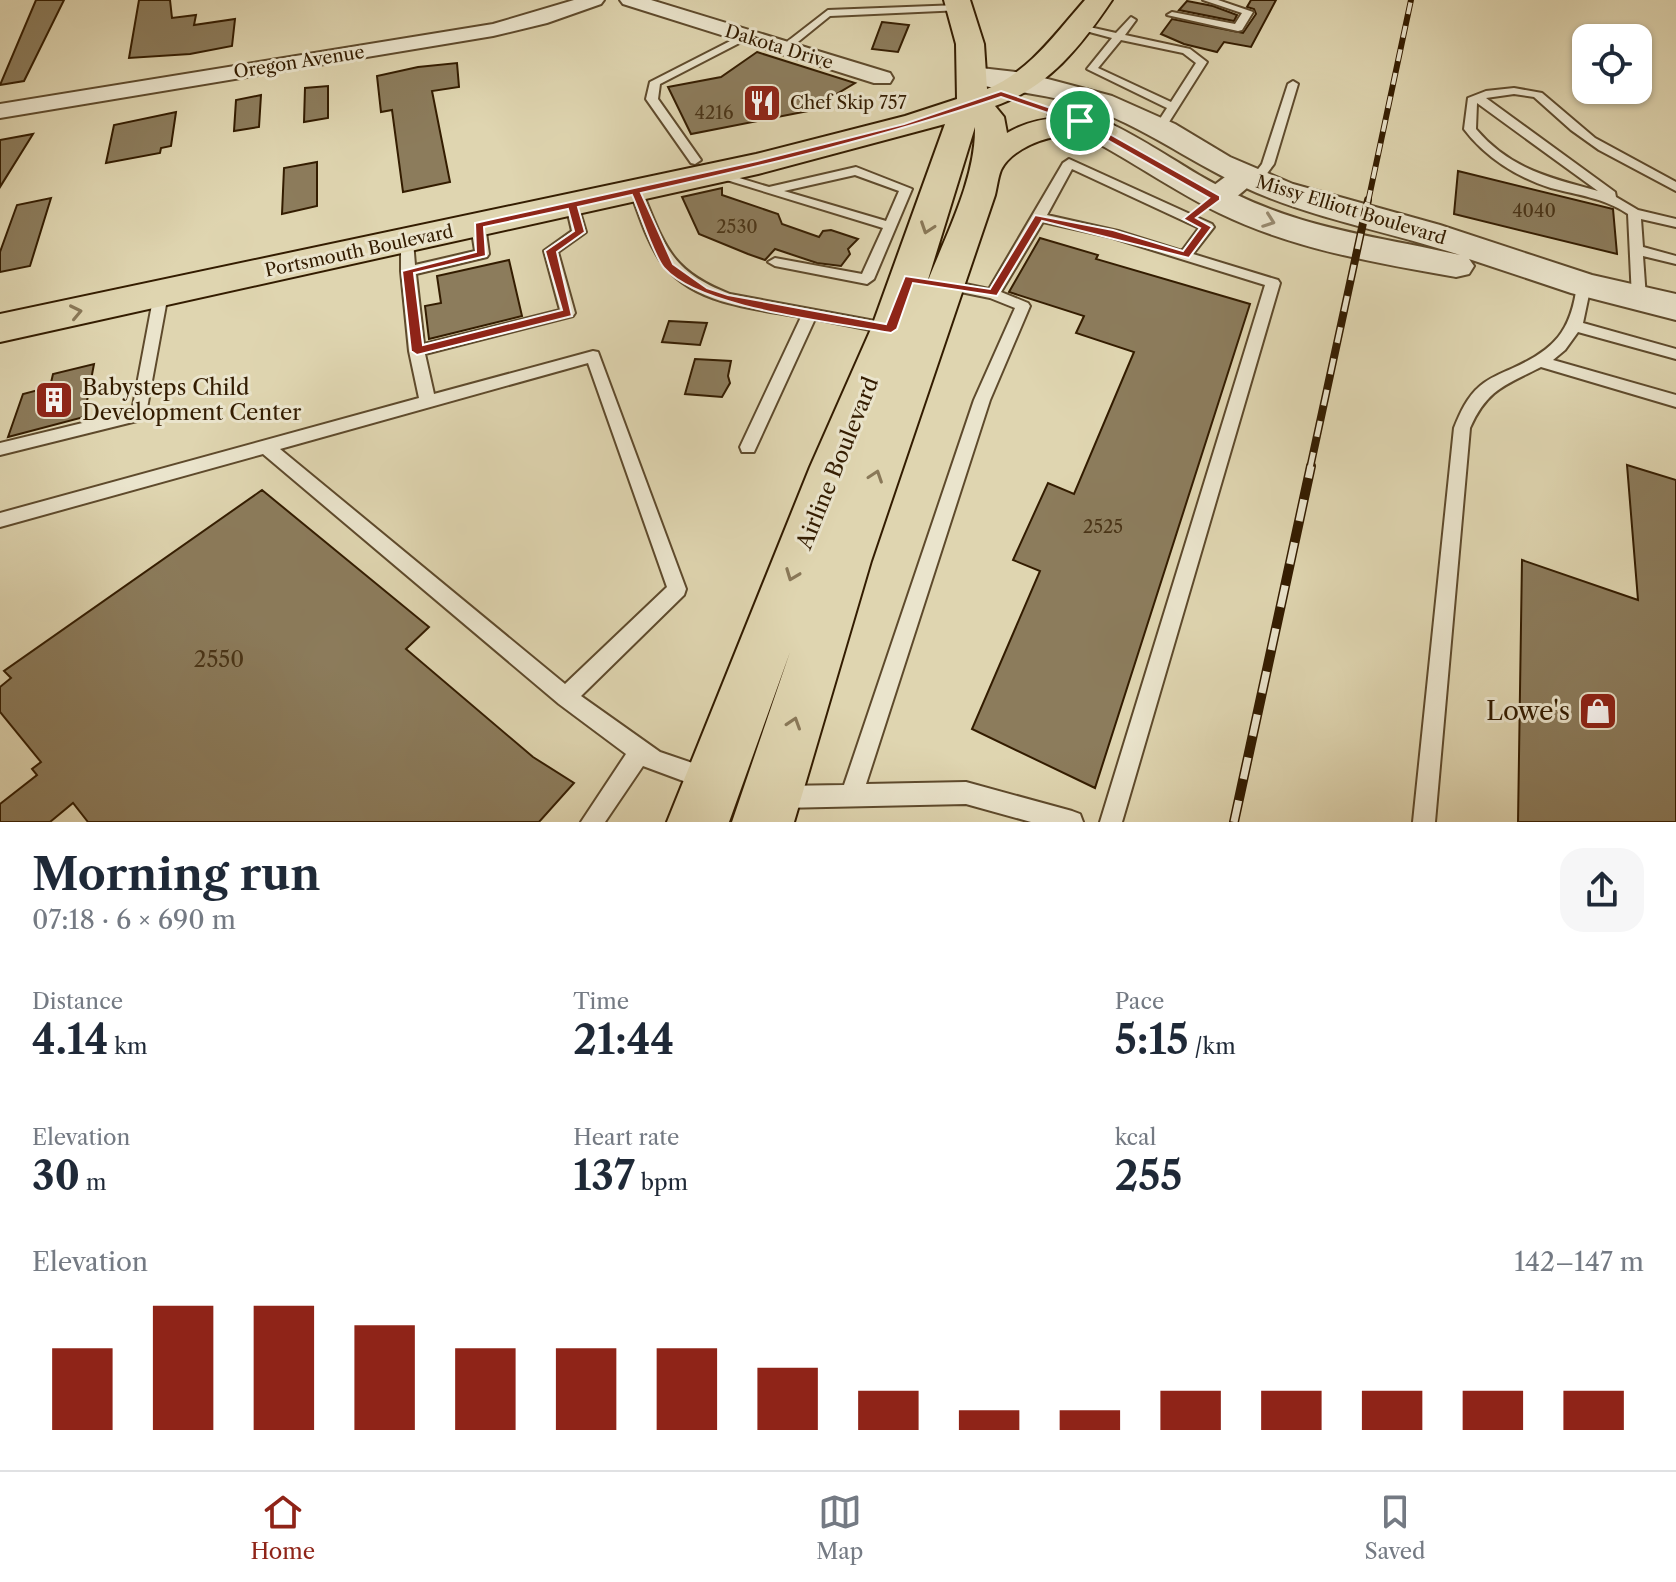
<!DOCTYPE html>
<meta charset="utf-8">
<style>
body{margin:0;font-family:"Libre Caslon Text",serif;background:#f6f6f7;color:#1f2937;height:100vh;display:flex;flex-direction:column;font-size:30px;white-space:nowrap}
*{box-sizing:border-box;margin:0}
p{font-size:26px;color:#747a83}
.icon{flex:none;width:44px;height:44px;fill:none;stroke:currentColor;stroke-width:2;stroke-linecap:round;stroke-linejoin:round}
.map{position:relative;height:822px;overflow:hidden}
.drawer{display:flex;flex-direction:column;background:#fff;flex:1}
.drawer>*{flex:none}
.buttons{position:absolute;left:1572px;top:24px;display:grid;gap:16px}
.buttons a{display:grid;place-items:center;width:80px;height:80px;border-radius:16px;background:#fff;box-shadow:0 2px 6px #0004;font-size:40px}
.pin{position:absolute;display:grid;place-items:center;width:68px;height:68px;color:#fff;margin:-34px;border:4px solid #fff;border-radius:50%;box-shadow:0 2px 8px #0007}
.round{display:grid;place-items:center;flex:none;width:84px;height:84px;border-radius:24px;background:#f6f6f7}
.head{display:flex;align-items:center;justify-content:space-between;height:136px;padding:0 32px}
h1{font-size:44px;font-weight:700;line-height:60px}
.metrics{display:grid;grid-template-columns:repeat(3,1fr);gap:12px;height:136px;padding:8px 32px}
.metrics div{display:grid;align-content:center}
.metrics b{font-size:40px;font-weight:700}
.metrics small{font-size:22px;font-weight:400}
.metrics p{font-size:22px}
.chart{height:224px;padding:16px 32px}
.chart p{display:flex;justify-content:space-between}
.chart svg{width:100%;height:144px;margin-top:8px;stroke:#8f2418;stroke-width:6}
.menu{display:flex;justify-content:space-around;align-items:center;height:112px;border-top:2px solid #e0e1e3;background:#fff;font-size:22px;color:#747a83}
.menu a{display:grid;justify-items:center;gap:4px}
.menu .selected{color:#8f2418}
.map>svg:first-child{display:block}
</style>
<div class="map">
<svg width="1676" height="822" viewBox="0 0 1676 822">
<rect width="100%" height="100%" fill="#dfd5b0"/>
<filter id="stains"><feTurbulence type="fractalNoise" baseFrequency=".0025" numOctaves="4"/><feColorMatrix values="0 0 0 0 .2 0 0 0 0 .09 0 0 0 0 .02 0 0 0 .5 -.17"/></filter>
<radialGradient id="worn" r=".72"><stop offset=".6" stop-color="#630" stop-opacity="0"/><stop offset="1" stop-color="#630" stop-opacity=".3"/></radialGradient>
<g fill="#8c7c5c" stroke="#331c00" stroke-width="2">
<polygon points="36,0 64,0 24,81 0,85"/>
<polygon points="139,0 170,0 172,18 196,15 194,25 235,19 232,46 190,54 129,58"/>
<polygon points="1251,0 1276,0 1251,47 1224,42 1217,52 1184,44 1161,34 1172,19 1243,33 1256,14 1254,9 1247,7"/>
<polygon points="1187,1 1213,6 1237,15 1234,21 1179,10"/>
<polygon points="882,22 909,25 898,52 872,49"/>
<polygon points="757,52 855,83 808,111 691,134 668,87 721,77"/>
<polygon points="457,63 459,87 432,91 450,182 403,192 392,110 381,112 377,76 418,67"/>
<polygon points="328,86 328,118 304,122 305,88"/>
<polygon points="261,95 259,127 234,131 236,100"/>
<polygon points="176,112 171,146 161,148 160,153 106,163 114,125"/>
<polygon points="33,134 0,187 0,140"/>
<polygon points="317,162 317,206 282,214 284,168"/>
<polygon points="1458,171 1613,209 1617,254 1454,214"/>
<polygon points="722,188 722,195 778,214 782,224 819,237 823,231 831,230 858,239 848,249 850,254 841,266 817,263 775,249 765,260 748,254 699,234 682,197"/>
<polygon points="51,198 30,266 0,272 0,252 17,205"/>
<polygon points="1040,238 1098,255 1096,259 1250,304 1095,788 972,729 1040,571 1013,560 1048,483 1074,494 1134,352 1076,333 1084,316 1009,292"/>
<polygon points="509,260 522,316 429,339 425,306 441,303 437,276"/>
<polygon points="669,321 707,323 700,345 662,342"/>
<polygon points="695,359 731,361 728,376 730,383 722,397 685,394"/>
<polygon points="94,364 84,417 8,437 23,394 50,387 53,374"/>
<polygon points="1627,465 1676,480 1676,822 1518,822 1522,560 1638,600"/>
<polygon points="262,490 429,627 406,649 533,757 574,783 539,822 88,822 73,803 50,822 0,822 0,804 37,775 32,769 41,762 0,712 0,687 11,678 4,671"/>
</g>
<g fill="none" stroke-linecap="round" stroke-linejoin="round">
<defs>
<g id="service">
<polygon points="1203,0 1218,0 1253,12 1242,30 1238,31 1167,15 1172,12 1235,24 1242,13"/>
<polygon points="959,5 964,8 962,10 830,16 788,50 779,48 828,10"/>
<path d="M1131 17 1136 20 1125 35 1190 49 1207 62 1164 130 1154 128 1167 108 1087 69 1112 38 1071 27 1076 24 1116 33ZM1121 40 1183 53 1196 63 1171 102 1098 68Z"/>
<polygon points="742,35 751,37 660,84 658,99 701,160 695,164 691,163 646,99 650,82"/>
<polygon points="1293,81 1298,84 1274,164 1259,184 1251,184 1249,181 1262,164 1288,84"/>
<path d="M1514 88 1542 93 1595 138 1676 182V191L1599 150 1571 130 1534 97 1514 94 1486 98 1615 192 1616 197 1638 210 1676 219V227L1641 219 1643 247 1676 256V264L1643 256 1646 298 1644 301H1634L1632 298 1628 214C1604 198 1578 195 1551 188 1518 178 1485 157 1464 129L1468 98 1486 91ZM1477 103 1598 191C1550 178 1510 169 1476 129Z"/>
<path d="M1069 159 1212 224 1214 227 1193 254 1278 280 1280 283 1122 822H1100L1265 285 1110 237 1043 222 1001 292 1028 303 1030 306 990 400 866 784 966 782 1072 811 1080 814 1083 822H1031L966 804 780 808 772 805 769 797 772 789 780 786 844 785 974 400 1015 308 990 298 941 288 939 285 946 280 989 289 1063 163ZM1072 169 1199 228 1182 251 1118 231 1047 215Z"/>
<path d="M856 167 912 189 874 279 867 284 775 266 768 262 775 258 862 274 883 228 707 174 713 170 769 187ZM855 175 899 191 886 221 784 191Z"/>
<path d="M636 187 642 191C665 246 670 271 730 294L891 324 898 329 891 334 815 319 754 452H742L740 447 801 317C753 308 691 305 660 260 646 239 639 214 630 191Z"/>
<path d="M572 201 578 205 586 232 558 252 575 313 573 316 425 354 434 394 593 351 598 352 686 589 684 595 581 696 660 752 713 770 716 778 713 786 705 789 643 766 605 822H581L626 754 559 704 263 454 0 527V513L419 398 409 351 401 271V238H411L413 241 415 265 475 251 471 225 478 221 485 225 489 254 487 257 416 274 424 344 560 310 544 251 572 231 566 205ZM588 363 667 587 565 684 280 449Z"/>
<path d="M1584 280 1591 285 1583 323 1676 349V359L1578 332 1565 350 1553 360 1676 395V407L1541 367C1506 385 1487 389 1470 428L1435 822H1413L1454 428C1460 413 1467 397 1480 386 1489 378 1502 373 1513 368 1555 349 1571 331 1577 285Z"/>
<polygon points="161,289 168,294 145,419 0,455 0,443 132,411 154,294"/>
</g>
<g id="minor">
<polygon points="574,0 604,0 601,4 547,23 493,36 0,118 0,104 493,24"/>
<polygon points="620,0 651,0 890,73 893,78 890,83 874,83 623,4"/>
<path d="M1244 168 1253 170 1257 176C1246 192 1226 208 1206 204L1203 198C1212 185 1229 172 1244 168Z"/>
</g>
<path id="tertiary" d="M972 67 1025 73 1112 96 1175 124 1230 157 1293 184 1440 225 1592 275 1676 294V320L1571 293 1469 259 1474 266 1469 274 1456 277C1376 263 1293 249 1219 213 1162 185 1112 146 1052 121L1048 115 1052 109C1086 100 1168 157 1199 175 1290 228 1362 233 1460 255 1397 234 1327 221 1267 197 1206 173 1154 132 1093 109 1051 93 1005 92 962 81L958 75 962 69Z"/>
<path id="primary" d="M944 0H970L984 44 987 89C1030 71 1055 34 1085 0H1112C1081 46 1048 88 995 106L1004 117 1007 133C1041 113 1076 116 1113 125L1118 132 1113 139C1098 143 1084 137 1068 136 1047 135 1011 149 1001 170 998 177 997 187 995 195L871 561 794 822H732L790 652 729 822H667L810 467 871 329 945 124 758 174 0 342V314L756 154 905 116 957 99 956 44ZM975 127C976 180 944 238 926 286Z"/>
</defs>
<use href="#service" stroke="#5e4a2c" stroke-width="4"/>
<use href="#minor" stroke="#5e4a2c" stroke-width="4"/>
<use href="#tertiary" stroke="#5e4a2c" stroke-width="4"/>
<use href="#primary" stroke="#331c00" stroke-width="4"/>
<use href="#service" fill="#eae4cc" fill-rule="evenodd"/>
<use href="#minor" fill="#eae4cc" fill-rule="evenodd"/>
<use href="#tertiary" fill="#eae4cc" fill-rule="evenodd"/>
<use href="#primary" fill="#dfd5b0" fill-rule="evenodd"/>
<defs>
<polyline id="rail-far2" points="1368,202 1411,0"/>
<polyline id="rail-far1" points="1310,468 1368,200"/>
<polyline id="rail" points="1234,822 1311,466"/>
</defs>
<use href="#rail-far2" stroke="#331c00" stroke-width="6"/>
<use href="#rail-far1" stroke="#331c00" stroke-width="8"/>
<use href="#rail" stroke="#331c00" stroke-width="10"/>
<use href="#rail-far2" stroke="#eae4cc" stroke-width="4" stroke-dasharray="12" stroke-linecap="butt"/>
<use href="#rail-far1" stroke="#eae4cc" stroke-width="5" stroke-dasharray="16" stroke-linecap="butt"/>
<use href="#rail" stroke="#eae4cc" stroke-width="7" stroke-dasharray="22" stroke-linecap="butt"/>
</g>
<defs><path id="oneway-chevron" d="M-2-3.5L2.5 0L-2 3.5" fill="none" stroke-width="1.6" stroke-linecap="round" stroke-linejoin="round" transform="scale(2)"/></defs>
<use stroke="#988a70" href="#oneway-chevron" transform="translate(1269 221) rotate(20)"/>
<g stroke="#897858">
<use href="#oneway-chevron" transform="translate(927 228) rotate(109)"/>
<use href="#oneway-chevron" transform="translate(76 312) rotate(-12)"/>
<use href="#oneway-chevron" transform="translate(876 476) rotate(-71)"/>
<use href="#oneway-chevron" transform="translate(792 575) rotate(111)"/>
<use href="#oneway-chevron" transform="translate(794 723) rotate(-72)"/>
</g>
<path fill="#8f2418" stroke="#fff" stroke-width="2" fill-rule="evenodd" d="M1001 91 1083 119 1220 196V200L1196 218 1212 227 1189 258 1042 221 997 296 913 283 897 329 891 333C835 322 700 309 664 268 653 255 640 212 632 195L578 207 585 232 557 252 572 316 417 355 411 351 402 271 476 252 475 223 757 161 904 124ZM1001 97 1077 123 1209 198 1183 219 1200 228 1183 251 1113 230 1035 215 990 289 905 276 886 324 728 295 707 288 673 264 641 193C763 166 883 137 1001 97ZM568 209 574 231 545 251 562 310 423 345 414 273 486 256 484 227Z"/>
<defs>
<symbol id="restaurant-square" viewBox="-11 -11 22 22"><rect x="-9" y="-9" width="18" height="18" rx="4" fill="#8f2418" stroke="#eae4cc"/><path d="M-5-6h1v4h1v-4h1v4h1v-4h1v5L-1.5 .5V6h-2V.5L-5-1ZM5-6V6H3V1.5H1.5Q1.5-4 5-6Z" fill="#fff"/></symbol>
<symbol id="building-square" viewBox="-11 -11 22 22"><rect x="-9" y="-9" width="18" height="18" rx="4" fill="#8f2418" stroke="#eae4cc"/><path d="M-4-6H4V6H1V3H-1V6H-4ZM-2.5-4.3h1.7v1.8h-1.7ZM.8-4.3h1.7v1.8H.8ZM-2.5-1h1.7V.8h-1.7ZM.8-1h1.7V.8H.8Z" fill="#fff"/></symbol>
<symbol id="shop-square" viewBox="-11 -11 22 22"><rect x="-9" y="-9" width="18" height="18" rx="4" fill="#8f2418" stroke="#eae4cc"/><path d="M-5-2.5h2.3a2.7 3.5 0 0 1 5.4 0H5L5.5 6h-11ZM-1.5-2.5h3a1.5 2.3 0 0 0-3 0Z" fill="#fff"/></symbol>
</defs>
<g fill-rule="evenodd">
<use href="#restaurant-square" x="740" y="81" width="44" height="44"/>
<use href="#building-square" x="32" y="378" width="44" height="44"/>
<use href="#shop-square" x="1576" y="689" width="44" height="44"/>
</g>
<g text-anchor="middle" stroke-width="6" stroke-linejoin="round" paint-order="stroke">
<g font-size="18" fill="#331c00" stroke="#eae4cc">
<text transform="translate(779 47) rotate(17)" y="6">Dakota Drive</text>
<text transform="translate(299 62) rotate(-9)" y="6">Oregon Avenue</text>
<text transform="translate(1351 210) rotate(17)" y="6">Missy Elliott Boulevard</text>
<text transform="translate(359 251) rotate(-12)" y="6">Portsmouth Boulevard</text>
</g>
<g font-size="18" fill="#331c00" stroke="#eae4cc" text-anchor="start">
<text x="790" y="109">Chef Skip 757</text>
</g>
<g font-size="18" fill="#493417">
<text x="714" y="119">4216</text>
<text x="1534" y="217">4040</text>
<text x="737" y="233">2530</text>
<text x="1103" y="533">2525</text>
</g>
<g font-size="22" fill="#331c00" stroke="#eae4cc" text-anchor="start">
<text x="82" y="395">Babysteps Child<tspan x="82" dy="25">Development Center</tspan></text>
</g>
<g font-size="22" fill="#331c00" stroke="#eae4cc">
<text transform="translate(837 463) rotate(-68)" y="8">Airline Boulevard</text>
</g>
<g font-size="22" fill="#493417">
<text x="219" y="667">2550</text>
</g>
<g font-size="26" fill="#331c00" stroke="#eae4cc" text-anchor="end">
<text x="1570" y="720">Lowe's</text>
</g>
</g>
<rect width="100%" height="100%" filter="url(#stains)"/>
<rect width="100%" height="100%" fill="url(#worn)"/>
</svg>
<div class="buttons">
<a><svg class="icon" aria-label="locate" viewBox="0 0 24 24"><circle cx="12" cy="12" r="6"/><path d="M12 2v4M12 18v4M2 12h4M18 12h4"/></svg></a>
</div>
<div class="pin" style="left:1080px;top:121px;background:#1e9e55"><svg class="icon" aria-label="arrive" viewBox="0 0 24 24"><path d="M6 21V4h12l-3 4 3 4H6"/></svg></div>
</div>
<section class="drawer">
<div class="head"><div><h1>Morning run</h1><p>07:18 · 6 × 690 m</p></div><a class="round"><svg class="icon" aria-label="share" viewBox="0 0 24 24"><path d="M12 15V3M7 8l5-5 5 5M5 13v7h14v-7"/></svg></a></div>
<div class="metrics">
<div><p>Distance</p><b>4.14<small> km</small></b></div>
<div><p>Time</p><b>21:44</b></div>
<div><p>Pace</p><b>5:15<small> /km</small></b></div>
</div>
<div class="metrics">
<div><p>Elevation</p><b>30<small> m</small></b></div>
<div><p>Heart rate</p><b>137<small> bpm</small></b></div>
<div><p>kcal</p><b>255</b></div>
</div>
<div class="chart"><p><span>Elevation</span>142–147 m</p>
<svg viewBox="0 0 160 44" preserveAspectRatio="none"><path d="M5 44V19M15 44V6M25 44V6M35 44V12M45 44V19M55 44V19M65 44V19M75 44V25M85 44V32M95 44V38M105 44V38M115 44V32M125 44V32M135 44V32M145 44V32M155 44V32"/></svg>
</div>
</section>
<nav class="menu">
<a class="selected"><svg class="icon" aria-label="home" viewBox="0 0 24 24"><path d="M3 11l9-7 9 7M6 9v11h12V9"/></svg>Home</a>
<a><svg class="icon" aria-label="map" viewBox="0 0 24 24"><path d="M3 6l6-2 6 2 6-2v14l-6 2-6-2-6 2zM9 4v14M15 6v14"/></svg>Map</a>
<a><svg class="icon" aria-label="saved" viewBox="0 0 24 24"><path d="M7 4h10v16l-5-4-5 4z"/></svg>Saved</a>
</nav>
